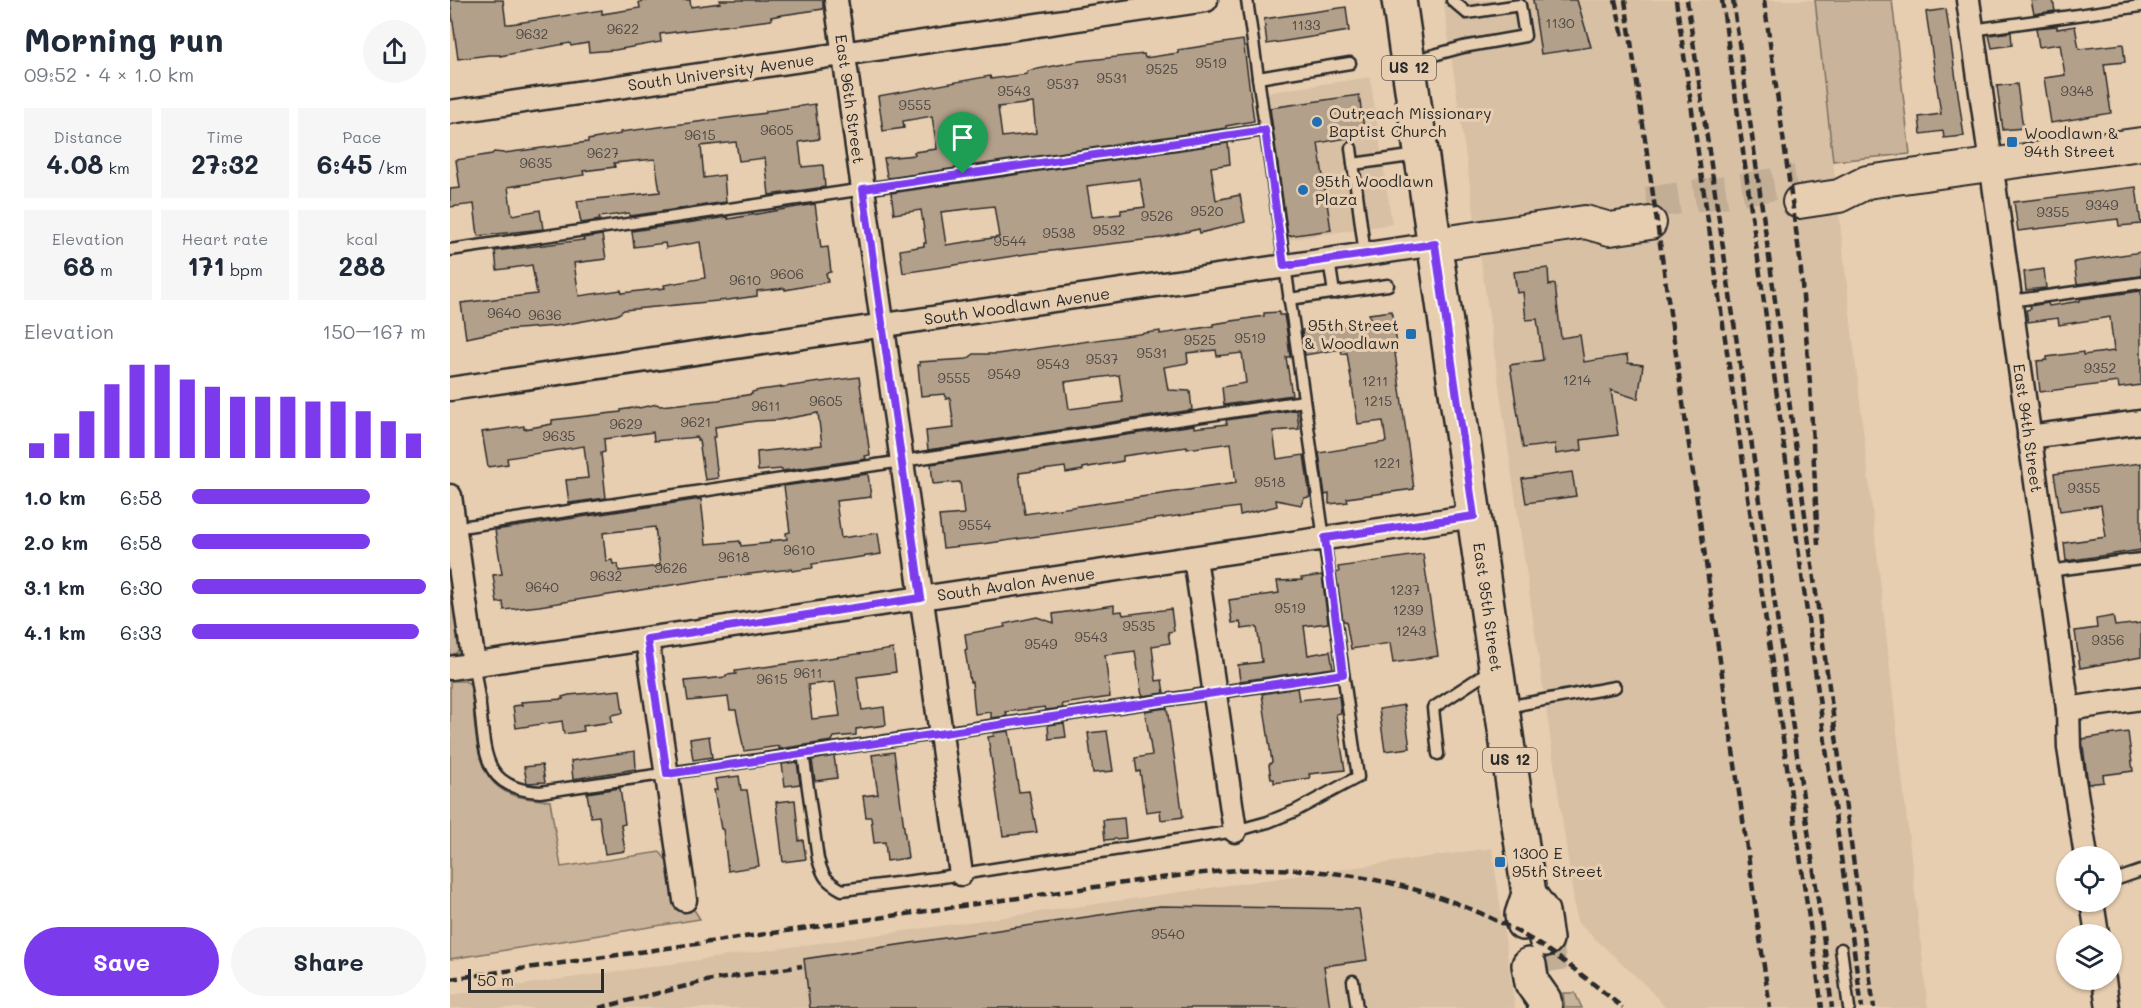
<!DOCTYPE html>
<meta charset="utf-8">
<style>
body{margin:0;font-family:Mali,sans-serif;background:#f6f6f7;color:#1f2937;height:100vh;display:flex;flex-direction:column;font-size:22px;white-space:nowrap}
*{box-sizing:border-box;margin:0}
p{font-size:20px;color:#747a83}
.icon{flex:none;width:33px;height:33px;fill:none;stroke:currentColor;stroke-width:2;stroke-linecap:round;stroke-linejoin:round}
.map{position:relative;flex:1;overflow:hidden}
.details{display:flex;flex-direction:column;background:#fff;width:450px}
.details>*{flex:none}
.buttons{position:absolute;left:1606px;top:846px;display:grid;gap:12px}
.buttons a{display:grid;place-items:center;width:66px;height:66px;border-radius:50%;background:#fff;box-shadow:0 2px 4px #0004;font-size:30px}
.scale{position:absolute;left:18px;bottom:15px;width:136px;box-sizing:border-box;padding-left:6px;border:3px solid #2b2b2b;border-top:0;font-size:16px;line-height:21px;white-space:nowrap;color:#2b2b2b;-webkit-text-stroke:4px #e8ceb0;paint-order:stroke}
.pin{position:absolute;display:grid;place-items:center;width:51px;height:51px;color:#fff;margin:-62px -26px;border-radius:50% 50% 50% 0;rotate:-45deg;box-shadow:0 0 6px #0007}
.pin .icon{rotate:45deg}
.round{display:grid;place-items:center;flex:none;width:63px;height:63px;border-radius:32px;background:#f6f6f7}
.head{display:flex;align-items:center;justify-content:space-between;height:102px;padding:0 24px}
h1{font-size:33px;font-weight:700;line-height:45px}
.stats{display:grid;grid-template-columns:repeat(3,1fr);gap:9px;height:102px;padding:6px 24px}
.stats div{display:grid;align-content:center;border-radius:0px;background:#f6f6f7;text-align:center}
.stats b{font-size:26px;font-weight:700}
.stats small{font-size:16px;font-weight:400}
.stats p{font-size:16px}
.chart{height:168px;padding:12px 24px}
.chart p{display:flex;justify-content:space-between}
.chart svg{width:100%;height:108px;margin-top:6px;stroke:#7c3aed;stroke-width:6}
.button{display:flex;gap:12px;margin-top:auto;padding:12px 24px}
.button a{flex:1;height:69px;border-radius:36px;background:#7c3aed;color:#fff;font-size:24px;font-weight:700;line-height:69px;text-align:center}
.button a+a{background:#f6f6f7;color:#1f2937}
ul{padding:0 24px;list-style:none;font-size:20px}
li{display:grid;grid-template-columns:96px 72px 1fr;align-items:center;height:45px}
li i{height:15px;border-radius:8px;background:#7c3aed}
main{display:flex;flex:1;min-height:0}
.map>svg:first-child{display:block}
</style>
<main>
<section class="details">
<div class="head"><div><h1>Morning run</h1><p>09:52 · 4 × 1.0 km</p></div><a class="round"><svg class="icon" aria-label="share" viewBox="0 0 24 24"><path d="M12 15V3M7 8l5-5 5 5M5 13v7h14v-7"/></svg></a></div>
<div class="stats">
<div><p>Distance</p><b>4.08<small> km</small></b></div>
<div><p>Time</p><b>27:32</b></div>
<div><p>Pace</p><b>6:45<small> /km</small></b></div>
</div>
<div class="stats">
<div><p>Elevation</p><b>68<small> m</small></b></div>
<div><p>Heart rate</p><b>171<small> bpm</small></b></div>
<div><p>kcal</p><b>288</b></div>
</div>
<div class="chart"><p><span>Elevation</span>150–167 m</p>
<svg viewBox="0 0 160 44" preserveAspectRatio="none"><path d="M5 44V38M15 44V34M25 44V25M35 44V14M45 44V6M55 44V6M65 44V12M75 44V15M85 44V19M95 44V19M105 44V19M115 44V21M125 44V21M135 44V25M145 44V29M155 44V34"/></svg>
</div>
<ul>
<li><b>1.0 km</b>6:58<i style="width:76%"></i></li>
<li><b>2.0 km</b>6:58<i style="width:76%"></i></li>
<li><b>3.1 km</b>6:30<i style="width:100%"></i></li>
<li><b>4.1 km</b>6:33<i style="width:97%"></i></li>
</ul>
<div class="button"><a>Save</a><a>Share</a></div>
</section>
<div class="map">
<svg width="1691" height="1008" viewBox="0 0 1691 1008">
<rect width="100%" height="100%" fill="#e8ceb0"/>
<filter id="ink" filterUnits="userSpaceOnUse"><feTurbulence type="fractalNoise" baseFrequency=".0167" numOctaves="2"/><feDisplacementMap in="SourceGraphic" scale="12" xChannelSelector="R" yChannelSelector="G"/><feConvolveMatrix kernelMatrix="1 2 1 2 8 2 1 2 1" color-interpolation-filters="sRGB"/></filter>
<g filter="url(#ink)">
<g fill="#d8c0a5">
<polygon points="993,0 1365,0 1478,1008 1216,1008 1196,986 1127,922"/>
<polygon points="920,77 942,224 836,240 813,93"/>
<polygon points="1042,848 1065,1008 0,1008 0,995"/>
</g>
<g fill="#c9b39a" stroke="#7a6f62" stroke-width="1.5">
<polygon points="1365,0 1442,0 1460,154 1383,161"/>
<polygon points="0,556 11,647 6,653 0,655"/>
<path d="M0 681H15L20 684C27 717 20 767 51 789 65 799 84 799 100 801L111 867 210 852 218 862 222 884 235 908H243L250 919 0 959Z"/>
<polygon points="1113,993 1125,993 1132,1008 1115,1008"/>
</g>
<g fill="#b3a08b" stroke="#2b2b2b" stroke-width="1.5" fill-rule="evenodd">
<polygon points="0,0 53,0 56,24 60,24 152,10 152,14 190,8 189,2 200,0 240,0 241,7 270,3 270,0 373,0 373,9 332,15 321,17 321,20 305,22 210,34 211,42 165,50 139,52 138,43 121,46 120,43 50,56 50,55 39,55 8,59"/>
<polygon points="1083,0 1127,0 1141,47 1091,54"/>
<polygon points="1581,0 1603,0 1605,11 1584,14"/>
<polygon points="896,7 899,31 817,44 814,19"/>
<polygon points="1496,9 1514,136 1494,138 1493,131 1471,134 1469,117 1491,114 1476,12"/>
<polygon points="1607,26 1607,29 1625,26 1629,49 1673,44 1675,62 1654,64 1661,113 1601,123 1594,78 1615,75 1610,44 1589,47 1586,28"/>
<polygon points="1561,32 1562,45 1542,48 1539,35"/>
<path d="M793 40 804 121 776 126V128L439 178 437 176 434 158 465 155 464 152 487 149 482 116 453 121 454 128 433 131 428 96 540 76 541 79 577 74V71L630 61 694 54 695 58 728 53V50ZM583 103 586 133 552 137 548 107Z"/>
<polygon points="1567,84 1573,128 1553,130 1547,86"/>
<polygon points="909,95 915,135 868,143 881,230 838,236 820,108"/>
<polygon points="365,104 369,139 349,142 352,167 373,165 375,187 319,195 315,158 289,161 286,142 251,146 254,178 274,175 276,202 180,216 179,213 149,217 150,220 131,223 127,201 210,192 205,159 164,163 165,167 133,171 134,175 58,187 62,215 90,210 93,229 28,236 24,204 0,207 0,189 10,188 6,160 42,154 44,152 54,153 138,142 138,140 171,134 170,132 316,113 316,111"/>
<path d="M778 143 780 164 761 167 766 200 790 195 795 222 750 233 749 229 710 238 576 254 453 273 450 250 474 246V243H476L471 210 444 214 441 193ZM690 179 695 207 671 210V214L642 217 637 186ZM544 206 549 237 496 245 491 212Z"/>
<polygon points="1686,187 1691,224 1669,226 1668,219 1568,231 1564,202"/>
<polygon points="365,204 371,248 378,247 381,272 376,273 378,282 335,290 335,288 307,291 307,296 278,300 174,310 167,315 106,326 55,330 16,338 11,303 87,294 82,265 47,270 45,251 134,240 133,238 152,235 156,259 124,263 129,296 171,290 172,293 215,288 214,285 255,278 250,242 216,248 215,243 184,247 182,231 278,217 278,219"/>
<polygon points="1691,252 1691,276 1627,284 1624,262"/>
<polygon points="1098,268 1099,285 1105,284 1111,338 1130,335 1134,362 1177,355 1178,363 1193,365 1188,399 1161,390 1168,435 1131,440 1132,450 1106,454 1105,444 1073,448 1060,365 1093,360 1087,319 1076,320 1073,292 1067,293 1064,272"/>
<polygon points="1594,269 1596,288 1576,290 1574,272"/>
<polygon points="1691,291 1691,385 1669,388 1668,382 1590,392 1587,361 1597,360 1597,357 1633,352 1633,355 1664,351 1660,317 1609,325 1608,318 1578,322 1576,310 1581,309 1580,306 1598,303 1599,306 1630,301 1630,299"/>
<polygon points="942,311 947,345 944,346 964,489 897,498 898,502 879,504 879,494 875,495 869,453 936,442 933,421 908,424 897,353 892,354 891,349 855,355 852,330 888,324 889,327 921,323 919,314"/>
<path d="M829 312V315H834L837 332 840 357H836L842 395 774 405 772 387 796 383 792 353 767 356 766 350 737 353 738 363 714 367 718 390 740 391 742 410 478 450 476 431 504 428 500 398 496 399 495 394 471 396 468 365H470L469 362 517 359 524 354H547L710 331V334L738 330 763 326V324L814 316V313ZM669 375 673 402 619 409 615 382Z"/>
<polygon points="409,377 420,455 415,456 416,459 332,471 332,469 308,471 307,452 372,445 368,413 329,420 306,421 265,427 266,437 263,437 268,478 255,480 249,440 247,440 247,437 204,441 203,432 154,439 155,452 151,453 156,498 119,503 116,480 138,478 134,446 57,458 58,464 38,467 32,432 74,426 74,429 102,424 102,420 171,412 171,410 188,407 189,408 207,404 210,406 268,400 302,394 302,392 310,390"/>
<path d="M845 410 847 411 849 429 823 431 827 459 854 455 860 497 854 498 851 505 826 500 827 506 790 515 789 507 533 544 493 548 489 516 514 514 510 482 483 484 481 464 744 425V428L777 424 776 420ZM781 443 786 483 575 514 569 473 615 467 616 473 633 470V468L673 461V456L737 447V449Z"/>
<polygon points="1691,463 1691,550 1616,561 1614,543 1656,537 1651,505 1610,511 1604,474"/>
<polygon points="1122,472 1126,496 1076,503 1072,479"/>
<path d="M418 474 421 497 386 501 391 538 428 533 431 554 362 564 363 568 342 571 341 569 266 578 89 606 54 610 53 602 47 603 43 575 52 574 45 530 251 499 256 544 290 541 291 546 320 543V541L337 539 336 533 340 532 334 486ZM205 527 210 566 169 571 168 564H163L162 560 156 561 153 533Z"/>
<polygon points="973,554 988,656 943,663 940,643 901,649 896,621 893,621 886,573 889,572 888,567"/>
<polygon points="872,575 878,623 854,626 858,655 880,651 883,668 790,681 788,665 812,662 807,627 792,629 790,622 782,623 779,600 829,593 827,581 852,580 851,578"/>
<polygon points="664,605 664,612 672,611 673,615 721,609 724,631 718,632 720,643 702,646 706,681 712,680 714,693 692,696 685,651 655,655 660,697 612,704 613,708 596,710 595,707 556,712 557,716 541,718 541,712 525,714 522,682 520,682 515,650 517,649 515,634 555,627 554,624 587,617 604,623 603,614"/>
<polygon points="1663,616 1665,626 1691,623 1691,657 1630,668 1625,631 1647,628 1646,619"/>
<path d="M443 649 446 672 407 677 412 710 434 707 436 725 406 729V735L384 737 382 741 329 749V746L294 751 286 710H280L278 697 238 701 235 681 276 677V675L286 674 285 671ZM385 682 390 716 362 719 358 685Z"/>
<polygon points="847,688 849,700 889,696 891,713 886,714 895,770 859,774 860,778 824,783 824,779 821,779 819,765 822,762 812,694"/>
<polygon points="170,690 173,713 161,715 162,722 133,726 134,731 114,734 112,721 66,728 63,706 72,705 71,702 113,699 112,697 119,695"/>
<polygon points="954,705 960,748 935,751 929,709"/>
<polygon points="717,708 733,817 711,820 710,810 696,812 690,771 687,772 685,758 702,755 695,711"/>
<polygon points="614,723 616,737 599,739 598,725"/>
<polygon points="559,731 569,792 579,791 587,832 553,836 538,737 544,736 543,733"/>
<polygon points="657,731 663,771 643,773 638,733"/>
<polygon points="1678,732 1683,771 1653,775 1654,782 1638,784 1632,739"/>
<polygon points="259,736 262,757 243,760 240,739"/>
<polygon points="185,751 186,769 123,779 121,761"/>
<polygon points="444,752 458,858 437,861 435,842 424,843 421,817 416,817 413,796 428,794 422,755"/>
<polygon points="384,756 387,778 365,781 362,760"/>
<polygon points="347,762 350,784 335,786 332,764"/>
<polygon points="92,765 95,782 77,783 74,767"/>
<polygon points="289,776 291,790 297,790 309,866 278,871 273,829 271,829 264,790 267,790 265,779"/>
<polygon points="170,788 175,824 171,825 175,851 155,854 149,816 141,817 137,793"/>
<polygon points="345,800 349,841 353,840 356,859 333,862 326,802"/>
<polygon points="674,818 676,838 655,840 653,820"/>
<polygon points="710,906 909,909 917,960 874,966 880,1008 360,1008 354,959"/>
</g>
<g fill="none" stroke-linecap="round" stroke-linejoin="round">
<polyline stroke="#c2ad95" stroke-width="32" stroke-dasharray="32 16" stroke-linecap="butt" points="1197,203 1346,181"/>
<polyline stroke="#c2ad95" stroke-width="33" stroke-dasharray="33 16" stroke-linecap="butt" points="1096,939 1102,980"/>
<defs>
<g id="lane">
<polyline points="1522,30 1691,6"/>
<polyline points="962,61 1013,47 1075,36 1070,5 1017,13 1002,0"/>
<polyline points="808,78 900,63"/>
<polyline points="901,148 915,255"/>
<polyline points="903,164 968,155"/>
<polyline points="0,250 815,130"/>
<polyline points="879,260 884,293"/>
<polyline points="839,299 938,285"/>
<polyline points="1560,301 1691,283"/>
<polyline points="4,528 854,401"/>
<polyline points="1598,571 1691,559"/>
<path d="M24 665C26 682 30 699 31 716 35 760 38 789 90 792L893 674"/>
<polyline points="1056,707 1165,687"/>
<path d="M353 753 368 859C373 877 376 881 392 890L486 878 785 831 818 822 845 811 908 777 797 0"/>
<polyline points="988,754 983,708 1041,670"/>
<polyline points="1662,881 1691,871"/>
<polyline points="1391,949 1399,1008"/>
<polyline points="903,981 907,1008"/>
</g>
<g id="street">
<polyline points="386,0 511,874"/>
<polyline points="1518,0 1618,709 1619,748 1636,856"/>
<polyline points="0,112 756,0"/>
<polyline points="0,389 985,244"/>
<polyline points="1579,437 1691,422"/>
<polyline points="0,496 24,665"/>
<polyline points="745,558 785,831"/>
<polyline points="197,639 235,900"/>
<polyline points="0,668 1024,516"/>
<polyline points="1618,709 1691,698"/>
<polyline points="1642,902 1647,934"/>
<polyline points="1654,980 1658,1008"/>
</g>
<g id="secondary">
<polyline points="1349,202 1389,196 1417,182 1691,144"/>
<polyline points="985,244 1135,222 1160,229 1200,223"/>
</g>
<g id="primary">
<polyline points="949,0 1079,894 1072,915 1073,923"/>
<polyline points="1079,894 1092,912 1096,939"/>
<polyline points="1079,965 1082,983 1094,1000 1095,1008"/>
</g>
</defs>
<use href="#lane" stroke="#2b2b2b" stroke-width="15"/>
<use href="#street" stroke="#2b2b2b" stroke-width="27"/>
<use href="#secondary" stroke="#2b2b2b" stroke-width="36"/>
<use href="#primary" stroke="#2b2b2b" stroke-width="38"/>
<use href="#lane" stroke="#e8ceb0" stroke-width="10"/>
<use href="#street" stroke="#e8ceb0" stroke-width="22"/>
<use href="#secondary" stroke="#e8ceb0" stroke-width="32"/>
<use href="#primary" stroke="#e8ceb0" stroke-width="33"/>
<g stroke="#2b2b2b" stroke-width="4.5" stroke-dasharray="9 4.5" stroke-linecap="butt">
<polyline points="1165,0 1173,36"/>
<polyline points="1175,0 1320,1008"/>
<polyline points="1226,0 1372,1008"/>
<polyline points="1237,0 1373,934 1382,1008"/>
<polyline points="1272,0 1412,1008"/>
<polyline points="1283,0 1424,1008"/>
<polyline points="1314,0 1350,259 1360,384 1368,545"/>
<path d="M0 979 694 880C736 875 779 869 821 869 912 870 1004 893 1082 940 1114 960 1144 984 1173 1008"/>
<polyline points="149,1008 256,981 352,966"/>
</g>
</g>
</g>
<g fill="none" stroke-linecap="round" stroke-linejoin="round" filter="url(#ink)">
<defs>
<polygon id="route" points="815,130 834,266 985,244 1024,516 875,538 893,674 217,774 197,639 471,598 413,189"/>
</defs>
<use href="#route" stroke="#fff" stroke-width="12"/>
<use href="#route" stroke="#7c3aed" stroke-width="8"/>
</g>
<g fill="#1f6fb2" stroke="#e8ceb0" stroke-width="2">
<circle cx="867" cy="122" r="6"/>
<rect x="1556" y="136" width="12" height="12" rx="3"/>
<circle cx="853" cy="190" r="6"/>
<rect x="955" y="328" width="12" height="12" rx="3"/>
<rect x="1044" y="856" width="12" height="12" rx="3"/>
</g>
<g text-anchor="middle" stroke-width="6" stroke-linejoin="round" paint-order="stroke">
<g font-size="14" fill="#4d4843">
<text x="1110" y="28">1130</text>
<text x="856" y="30">1133</text>
<text x="173" y="34">9622</text>
<text x="82" y="39">9632</text>
<text x="761" y="68">9519</text>
<text x="712" y="74">9525</text>
<text x="662" y="83">9531</text>
<text x="613" y="89">9537</text>
<text x="564" y="96">9543</text>
<text x="1627" y="96">9348</text>
<text x="465" y="110">9555</text>
<text x="327" y="135">9605</text>
<text x="250" y="140">9615</text>
<text x="153" y="158">9627</text>
<text x="86" y="168">9635</text>
<text x="1652" y="210">9349</text>
<text x="757" y="216">9520</text>
<text x="1603" y="217">9355</text>
<text x="707" y="221">9526</text>
<text x="659" y="235">9532</text>
<text x="609" y="238">9538</text>
<text x="560" y="246">9544</text>
<text x="337" y="279">9606</text>
<text x="295" y="285">9610</text>
<text x="54" y="318">9640</text>
<text x="95" y="320">9636</text>
<text x="800" y="343">9519</text>
<text x="750" y="345">9525</text>
<text x="702" y="358">9531</text>
<text x="652" y="364">9537</text>
<text x="603" y="369">9543</text>
<text x="1650" y="373">9352</text>
<text x="554" y="379">9549</text>
<text x="504" y="383">9555</text>
<text x="1127" y="385">1214</text>
<text x="925" y="386">1211</text>
<text x="376" y="406">9605</text>
<text x="928" y="406">1215</text>
<text x="316" y="411">9611</text>
<text x="246" y="427">9621</text>
<text x="176" y="429">9629</text>
<text x="109" y="441">9635</text>
<text x="937" y="468">1221</text>
<text x="820" y="487">9518</text>
<text x="1634" y="493">9355</text>
<text x="525" y="530">9554</text>
<text x="349" y="555">9610</text>
<text x="284" y="562">9618</text>
<text x="221" y="573">9626</text>
<text x="156" y="581">9632</text>
<text x="92" y="592">9640</text>
<text x="955" y="595">1237</text>
<text x="840" y="613">9519</text>
<text x="958" y="615">1239</text>
<text x="689" y="631">9535</text>
<text x="961" y="636">1243</text>
<text x="641" y="642">9543</text>
<text x="1658" y="645">9356</text>
<text x="591" y="649">9549</text>
<text x="358" y="678">9611</text>
<text x="322" y="684">9615</text>
<text x="718" y="939">9540</text>
</g>
<g fill="#e8ceb0" stroke="#645c53" stroke-width="1.5">
<rect x="932" y="56" width="54" height="24" rx="4.5"/>
<rect x="1033" y="748" width="54" height="24" rx="4.5"/>
</g>
<g font-size="15" font-weight="bold" fill="#2b2b2b">
<text x="959" y="73">US 12</text>
<text x="1060" y="765">US 12</text>
</g>
<g font-size="16" fill="#2b2b2b" stroke="#e8ceb0">
<text transform="translate(271 72) rotate(-8)" y="6">South University Avenue</text>
<text transform="translate(400 99) rotate(82)" y="6">East 96th Street</text>
<text transform="translate(567 306) rotate(-8)" y="6">South Woodlawn Avenue</text>
<text transform="translate(1578 428) rotate(82)" y="6">East 94th Street</text>
<text transform="translate(566 584) rotate(-8)" y="6">South Avalon Avenue</text>
<text transform="translate(1038 607) rotate(82)" y="6">East 95th Street</text>
</g>
<g font-size="16" fill="#2b2b2b" stroke="#e8ceb0" text-anchor="start">
<text x="879" y="119">Outreach Missionary<tspan x="879" dy="18">Baptist Church</tspan></text>
<text x="1574" y="139">Woodlawn &amp;<tspan x="1574" dy="18">94th Street</tspan></text>
<text x="865" y="187">95th Woodlawn<tspan x="865" dy="18">Plaza</tspan></text>
<text x="949" y="331" text-anchor="end">95th Street<tspan x="949" dy="18">&amp; Woodlawn</tspan></text>
<text x="1062" y="859">1300 E<tspan x="1062" dy="18">95th Street</tspan></text>
</g>
</g>
</svg>
<div class="buttons">
<a><svg class="icon" aria-label="locate" viewBox="0 0 24 24"><circle cx="12" cy="12" r="6"/><path d="M12 2v4M12 18v4M2 12h4M18 12h4"/></svg></a>
<a><svg class="icon" aria-label="layers" viewBox="0 0 24 24"><path d="M12 4l9 5-9 5-9-5zM3 14l9 5 9-5"/></svg></a>
</div>
<div class="scale">50 m</div>
<div class="pin" style="left:513px;top:174px;background:#1e9e55"><svg class="icon" aria-label="arrive" viewBox="0 0 24 24"><path d="M6 21V4h12l-3 4 3 4H6"/></svg></div>
</div>
</main>
